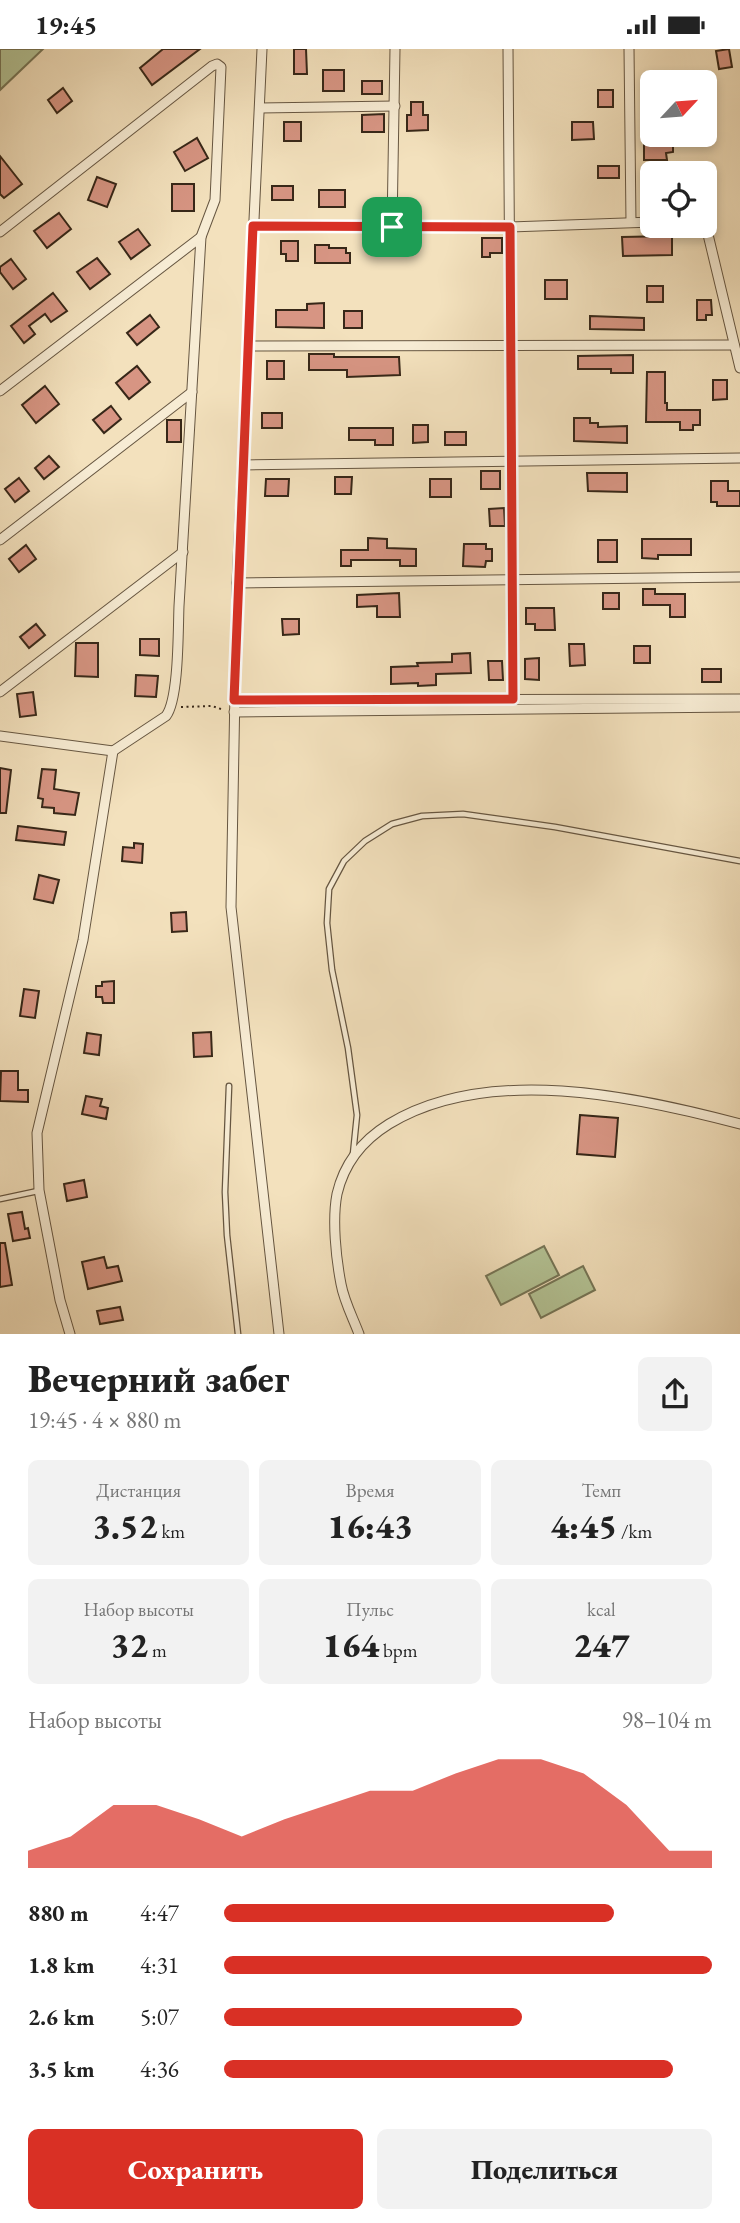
<!DOCTYPE html>
<html lang="ru">
<meta charset="utf-8">
<style>
body{margin:0;font-family:"EB Garamond",serif;background:#f2f2f2;color:#222;height:100vh;display:flex;flex-direction:column;font-size:26px;white-space:nowrap}
*{box-sizing:border-box;margin:0}
p{font-size:23px;color:#767676}
.icon{flex:none;width:38px;height:38px;fill:none;stroke:currentColor;stroke-width:2;stroke-linecap:round;stroke-linejoin:round}
.map{position:relative;height:1285px;overflow:hidden}
.panel{display:flex;flex-direction:column;background:#fff;flex:1}
.panel>*{flex:none}
.needle{width:46px;rotate:64deg}
.tools{position:absolute;left:640px;top:21px;display:grid;gap:14px}
.tools a{display:grid;place-items:center;width:77px;height:77px;border-radius:10px;background:#fff;box-shadow:0 4px 10px #0003;font-size:35px}
.pin{position:absolute;display:grid;place-items:center;width:60px;height:60px;color:#fff;margin:-30px;border-radius:14px;box-shadow:0 4px 10px #0006}
.round{display:grid;place-items:center;flex:none;width:74px;height:74px;border-radius:10px;background:#f2f2f2}
.head{display:flex;align-items:center;justify-content:space-between;height:119px;padding:0 28px}
h1{font-size:38px;font-weight:800;line-height:52px}
.stats{display:grid;grid-template-columns:repeat(3,1fr);gap:10px;height:119px;padding:7px 28px}
.stats div{display:grid;align-content:center;border-radius:10px;background:#f2f2f2;text-align:center}
.stats b{font-size:35px;font-weight:800}
.stats small{font-size:19px;font-weight:400}
.stats p{font-size:19px}
.chart{height:196px;padding:14px 28px}
.chart p{display:flex;justify-content:space-between}
.chart svg{width:100%;height:126px;margin-top:7px;fill:#d93025;opacity:.7}
.button{display:flex;gap:14px;margin-top:auto;padding:14px 28px}
.button a{flex:1;height:80px;border-radius:10px;background:#d93025;color:#fff;font-size:28px;font-weight:800;line-height:80px;text-align:center}
.button a+a{background:#f2f2f2;color:#222}
ul{padding:0 28px;list-style:none;font-size:23px}
li{display:grid;grid-template-columns:112px 84px 1fr;align-items:center;height:52px}
li i{height:18px;border-radius:9px;background:#d93025}
.status{display:flex;justify-content:space-between;align-items:center;height:49px;padding:0 35px;background:#fff;direction:ltr}
.status svg{height:19px;fill:currentColor}
.map>svg:first-child{display:block}
</style>
<div class="status"><b>19:45</b><svg viewBox="0 0 49 12"><path d="M0 12V9h3v3zM5 12V6h3v6zM10 12V3h3v9zM15 12V0h3v12zM26 1h20v11H26zM47 4h2v5h-2z"/></svg></div>
<div class="map">
<svg width="740" height="1285" viewBox="0 0 740 1285">
<rect width="100%" height="100%" fill="#f3e1bd"/>
<filter id="stains"><feTurbulence type="fractalNoise" baseFrequency=".00286" numOctaves="4"/><feColorMatrix values="0 0 0 0 .2 0 0 0 0 .09 0 0 0 0 .02 0 0 0 .5 -.17"/></filter>
<radialGradient id="worn" r=".72"><stop offset=".6" stop-color="#630" stop-opacity="0"/><stop offset="1" stop-color="#630" stop-opacity=".3"/></radialGradient>
<g fill="#b4c496" stroke="#767657" stroke-width="2">
<polygon points="0,0 43,0 0,41"/>
<polygon points="544,1197 559,1226 501,1256 486,1227"/>
<polygon points="583,1217 595,1241 541,1269 529,1245"/>
</g>
<g fill="#d79583" stroke="#372718" stroke-width="2">
<polygon points="163,0 200,0 152,36 140,19"/>
<polygon points="294,0 306,0 307,25 294,25"/>
<polygon points="729,0 732,18 719,20 716,2"/>
<rect x="323" y="21" width="21" height="21"/>
<rect x="362" y="32" width="20" height="13"/>
<polygon points="63,39 72,52 57,64 48,51"/>
<rect x="598" y="41" width="15" height="17"/>
<polygon points="411,53 423,53 423,66 428,66 428,81 407,82 407,66 411,66"/>
<polygon points="384,65 384,83 362,83 362,66"/>
<rect x="284" y="73" width="17" height="19"/>
<polygon points="572,73 593,73 594,90 572,91"/>
<polygon points="197,89 208,109 185,122 174,103"/>
<polygon points="644,93 673,93 673,103 666,104 667,111 644,111"/>
<polygon points="0,107 22,135 4,149 0,145"/>
<rect x="598" y="117" width="21" height="12"/>
<polygon points="97,128 116,135 107,158 88,151"/>
<rect x="172" y="135" width="22" height="27"/>
<rect x="272" y="137" width="21" height="14"/>
<rect x="319" y="141" width="26" height="17"/>
<polygon points="59,164 71,180 47,199 34,182"/>
<polygon points="138,180 150,196 131,210 119,193"/>
<polygon points="367,186 384,186 384,203 368,203"/>
<polygon points="672,187 672,206 623,207 622,188"/>
<polygon points="482,189 502,189 502,204 490,204 490,208 482,208"/>
<polygon points="281,192 298,192 298,212 286,212 286,205 281,205"/>
<polygon points="315,196 329,196 329,199 346,199 346,204 350,204 350,214 315,214"/>
<polygon points="97,209 110,225 90,240 77,223"/>
<polygon points="11,210 26,230 13,240 0,223 0,218"/>
<rect x="545" y="231" width="22" height="19"/>
<rect x="647" y="237" width="16" height="16"/>
<polygon points="53,244 67,262 51,273 45,265 29,277 35,285 24,294 11,277"/>
<polygon points="697,251 711,251 712,266 706,266 706,271 697,271"/>
<polygon points="324,254 324,279 276,278 276,261 307,261 307,255"/>
<rect x="344" y="262" width="18" height="17"/>
<polygon points="150,266 159,278 137,296 127,284"/>
<polygon points="590,267 644,269 644,281 590,280"/>
<polygon points="309,305 334,305 334,308 399,308 400,326 347,328 347,321 309,321"/>
<polygon points="633,306 633,324 611,324 611,320 578,320 578,307"/>
<rect x="267" y="312" width="17" height="18"/>
<polygon points="137,317 150,333 129,350 116,334"/>
<polygon points="647,323 665,323 665,354 667,354 667,361 700,361 700,376 693,376 693,381 680,381 680,373 646,373"/>
<polygon points="713,331 727,331 727,350 713,351"/>
<polygon points="45,337 59,355 36,374 22,356"/>
<polygon points="111,357 121,370 104,384 93,371"/>
<rect x="262" y="364" width="20" height="15"/>
<polygon points="574,369 590,369 590,374 598,374 598,378 627,377 627,394 574,392"/>
<rect x="167" y="371" width="14" height="22"/>
<polygon points="413,376 428,376 428,393 413,394"/>
<polygon points="349,379 393,379 393,396 375,396 375,391 349,391"/>
<rect x="445" y="383" width="21" height="13"/>
<polygon points="49,407 59,418 44,430 35,419"/>
<rect x="481" y="422" width="19" height="18"/>
<polygon points="587,424 627,424 627,443 588,442"/>
<polygon points="335,428 352,428 351,445 335,445"/>
<polygon points="19,429 29,442 15,453 5,440"/>
<polygon points="266,430 289,430 288,447 265,447"/>
<rect x="430" y="430" width="21" height="18"/>
<polygon points="711,432 728,432 728,442 740,442 740,457 717,457 717,453 711,453"/>
<polygon points="504,459 505,477 490,477 489,460"/>
<polygon points="368,489 387,490 387,499 416,500 416,517 400,517 400,511 351,511 351,517 341,517 341,501 368,501"/>
<polygon points="642,490 691,490 691,506 658,506 658,510 642,509"/>
<rect x="598" y="491" width="19" height="22"/>
<polygon points="464,495 486,495 486,500 492,500 492,512 486,512 485,518 463,517"/>
<polygon points="26,496 36,510 19,523 9,510"/>
<polygon points="643,540 655,540 655,545 685,545 685,568 670,568 670,556 643,556"/>
<polygon points="399,544 400,568 377,568 377,557 357,558 357,546"/>
<rect x="603" y="544" width="16" height="16"/>
<polygon points="526,559 554,559 555,581 535,581 535,575 526,575"/>
<polygon points="282,570 299,570 299,585 283,586"/>
<polygon points="36,575 45,586 29,599 20,588"/>
<polygon points="140,590 159,590 159,607 140,606"/>
<polygon points="76,594 98,594 98,628 75,627"/>
<polygon points="569,595 584,595 585,616 570,617"/>
<rect x="634" y="597" width="16" height="17"/>
<polygon points="470,604 471,624 436,625 436,636 418,637 418,634 391,635 391,618 418,617 417,614 452,613 452,605"/>
<polygon points="539,609 539,631 525,630 525,610"/>
<polygon points="488,612 502,612 503,631 489,631"/>
<rect x="702" y="620" width="19" height="13"/>
<polygon points="136,626 158,627 156,648 135,647"/>
<polygon points="33,643 36,666 20,668 17,645"/>
<polygon points="0,719 11,721 6,764 0,764"/>
<polygon points="42,720 56,721 54,740 79,744 75,766 54,764 54,759 42,758 43,750 38,749"/>
<polygon points="18,777 66,783 64,796 16,791"/>
<polygon points="134,794 143,795 142,814 122,812 123,798 134,799"/>
<polygon points="39,826 59,831 53,854 34,850"/>
<polygon points="186,863 187,882 172,883 171,864"/>
<polygon points="114,932 114,954 103,954 102,948 96,948 96,937 102,937 102,933"/>
<polygon points="24,940 39,942 35,969 20,967"/>
<polygon points="211,983 212,1007 194,1008 193,984"/>
<polygon points="87,984 101,986 99,1006 84,1004"/>
<polygon points="1,1022 18,1022 18,1041 28,1041 28,1053 0,1052"/>
<polygon points="86,1047 102,1050 100,1057 108,1059 106,1070 82,1065"/>
<polygon points="580,1066 618,1069 615,1108 577,1105"/>
<polygon points="84,1131 87,1148 67,1152 64,1135"/>
<polygon points="22,1163 25,1180 28,1179 30,1189 13,1192 8,1165"/>
<polygon points="0,1194 5,1194 12,1236 0,1238"/>
<polygon points="104,1208 107,1219 118,1217 122,1232 88,1240 82,1213"/>
<polygon points="120,1258 123,1271 100,1275 97,1262"/>
</g>
<g fill="none" stroke-linecap="round" stroke-linejoin="round">
<defs>
<g id="service">
<polyline points="229,1037 225,1143 227,1186 238,1285"/>
<polyline points="353,1105 357,1066 348,999 332,921 327,874 329,840 344,812 365,792 392,775 422,767 463,765 555,778 740,812"/>
<polyline points="0,1150 38,1142"/>
</g>
<g id="minor">
<polyline points="262,0 237,534 231,858 279,1285"/>
<polyline points="508,0 513,651"/>
<polyline points="629,0 631,173"/>
<polyline points="260,59 395,57"/>
<polyline points="705,173 740,319"/>
<polyline points="253,177 510,178 653,173"/>
<polyline points="392,178 395,0"/>
<path d="M0 183 212 17 217 15 221 18 215 151 201 188C194 311 187 434 179 557 178 581 179 650 166 667L113 702 0 687"/>
<polyline points="248,297 734,296"/>
<polyline points="0,342 201,188"/>
<polyline points="243,416 740,409"/>
<polyline points="0,491 192,343"/>
<polyline points="237,534 740,528"/>
<polyline points="0,643 183,503"/>
<polyline points="234,651 740,650"/>
<polyline points="234,663 740,658"/>
<polyline points="70,1285 60,1251 39,1141 37,1084 83,891 113,702"/>
<path d="M359 1285C353 1269 344 1252 341 1235 336 1209 332 1171 337 1145 344 1115 363 1091 389 1075 488 1015 634 1047 740 1075"/>
</g>
</defs>
<use href="#service" stroke="#665641" stroke-width="7"/>
<use href="#minor" stroke="#665641" stroke-width="11"/>
<polyline stroke="#372718" stroke-width="2" stroke-dasharray="2 3.5" stroke-linecap="butt" points="181,658 212,657 224,661"/>
<use href="#service" stroke="#f7ecd4" stroke-width="4.5"/>
<use href="#minor" stroke="#f7ecd4" stroke-width="9"/>
</g>
<g fill="none" stroke-linecap="round" stroke-linejoin="round">
<defs>
<polygon id="route" points="253,177 510,178 513,650 234,651"/>
</defs>
<use href="#route" stroke="#fff" stroke-width="14"/>
<use href="#route" stroke="#d93025" stroke-width="9"/>
</g>
<rect width="100%" height="100%" filter="url(#stains)"/>
<rect width="100%" height="100%" fill="url(#worn)"/>
</svg>
<div class="tools">
<a><svg class="needle" viewBox="-14 -14 28 28"><path d="M0-13l5 13h-10z" fill="#e53935"/><path d="M0 13l5-13h-10z" fill="#767676"/></svg></a>
<a><svg class="icon" aria-label="locate" viewBox="0 0 24 24"><circle cx="12" cy="12" r="6"/><path d="M12 2v4M12 18v4M2 12h4M18 12h4"/></svg></a>
</div>
<div class="pin" style="left:392px;top:178px;background:#1e9e55"><svg class="icon" aria-label="arrive" viewBox="0 0 24 24"><path d="M6 21V4h12l-3 4 3 4H6"/></svg></div>
</div>
<section class="panel">
<div class="head"><div><h1>Вечерний забег</h1><p>19:45 · 4 × 880 m</p></div><a class="round"><svg class="icon" aria-label="share" viewBox="0 0 24 24"><path d="M12 15V3M7 8l5-5 5 5M5 13v7h14v-7"/></svg></a></div>
<div class="stats">
<div><p>Дистанция</p><b>3.52<small> km</small></b></div>
<div><p>Время</p><b>16:43</b></div>
<div><p>Темп</p><b>4:45<small> /km</small></b></div>
</div>
<div class="stats">
<div><p>Набор высоты</p><b>32<small> m</small></b></div>
<div><p>Пульс</p><b>164<small> bpm</small></b></div>
<div><p>kcal</p><b>247</b></div>
</div>
<div class="chart"><p><span>Набор высоты</span>98–104 m</p>
<svg viewBox="0 0 160 44" preserveAspectRatio="none"><path d="M0 44V38L10 33L20 22L30 22L40 27L50 33L60 27L70 22L80 17L90 17L100 11L110 6L120 6L130 11L140 22L150 38L160 38V44z"/></svg>
</div>
<ul>
<li><b>880 m</b>4:47<i style="width:80%"></i></li>
<li><b>1.8 km</b>4:31<i style="width:100%"></i></li>
<li><b>2.6 km</b>5:07<i style="width:61%"></i></li>
<li><b>3.5 km</b>4:36<i style="width:92%"></i></li>
</ul>
<div class="button"><a>Сохранить</a><a>Поделиться</a></div>
</section>
